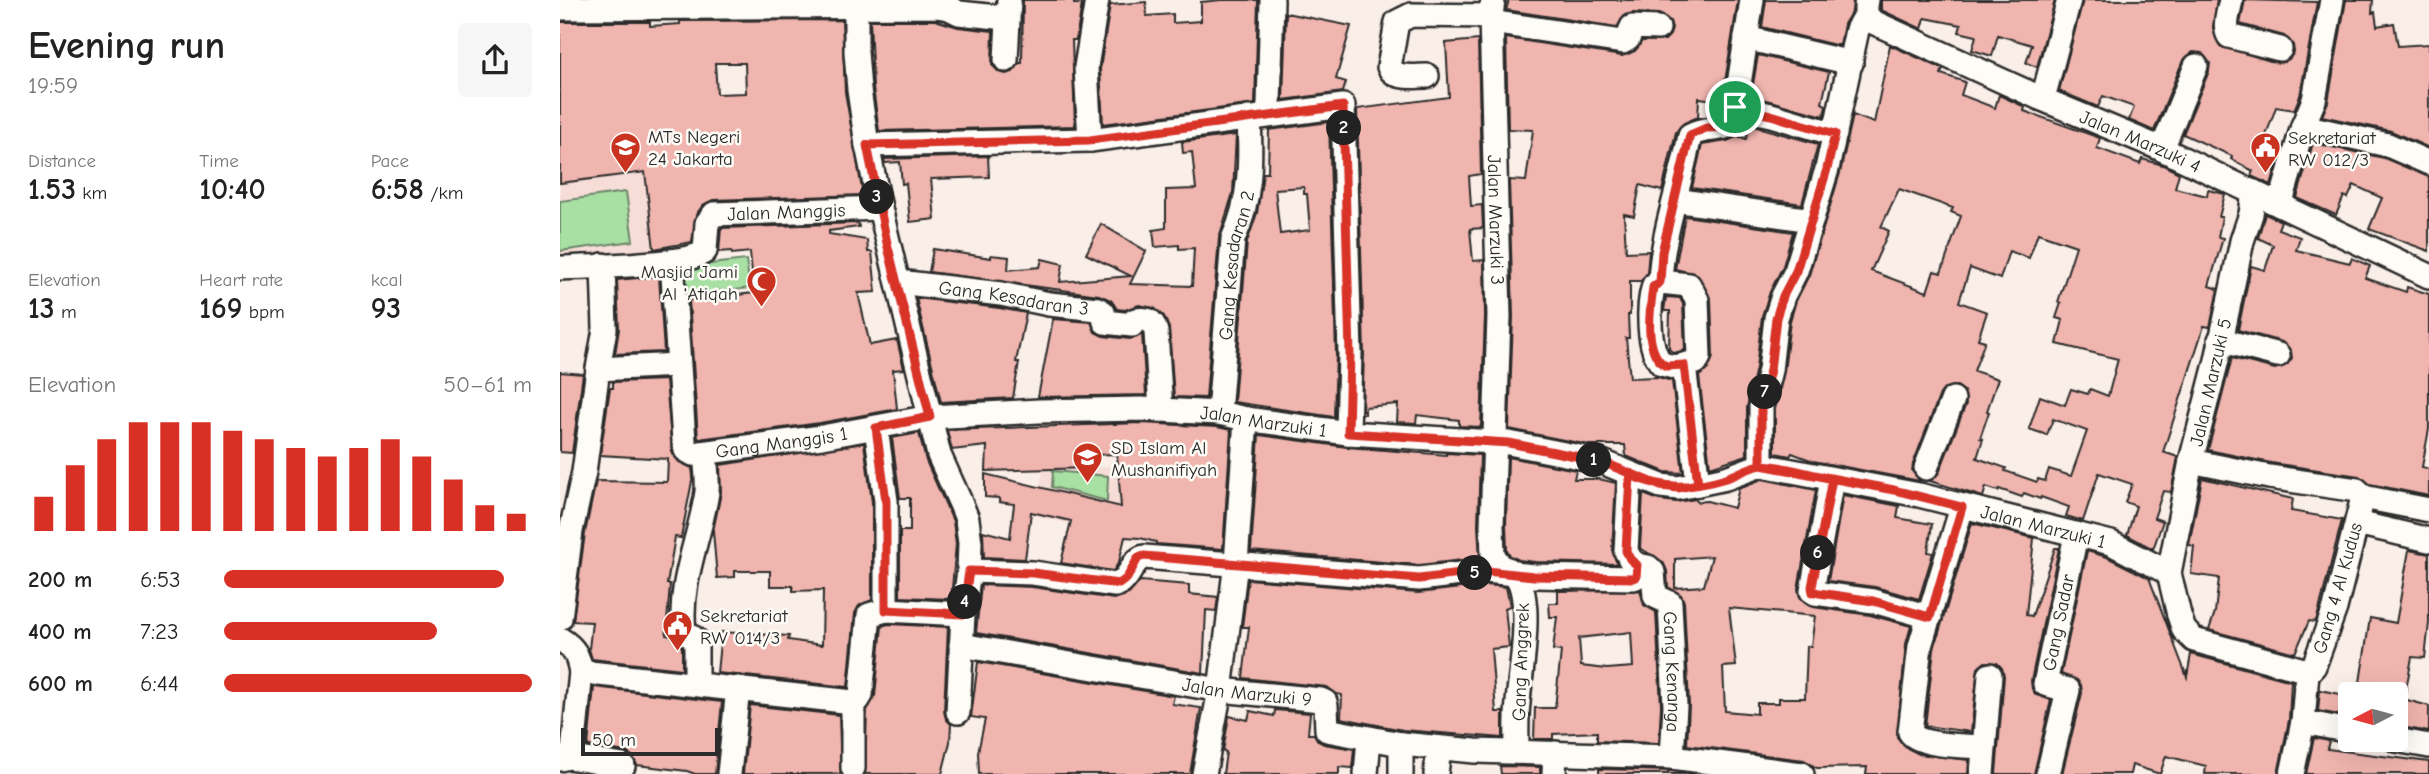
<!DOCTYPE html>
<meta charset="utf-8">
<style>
body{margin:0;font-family:"Comic Neue",sans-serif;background:#f6f6f6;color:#222;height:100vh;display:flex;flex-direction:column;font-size:26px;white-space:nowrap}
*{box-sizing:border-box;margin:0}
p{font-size:23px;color:#767676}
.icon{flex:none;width:38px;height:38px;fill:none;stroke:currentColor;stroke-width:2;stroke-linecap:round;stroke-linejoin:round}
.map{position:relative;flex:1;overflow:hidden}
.sheet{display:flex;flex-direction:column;background:#fff;width:560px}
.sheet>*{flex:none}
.needle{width:46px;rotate:264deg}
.controls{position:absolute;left:1778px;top:682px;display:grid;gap:14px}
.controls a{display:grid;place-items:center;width:70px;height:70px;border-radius:7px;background:#fff;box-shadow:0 7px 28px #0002;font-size:35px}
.scale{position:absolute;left:21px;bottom:18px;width:138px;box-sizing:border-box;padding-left:7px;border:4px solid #2b2b2b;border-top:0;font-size:19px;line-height:24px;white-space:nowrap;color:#2b2b2b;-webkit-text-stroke:5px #fdfcf7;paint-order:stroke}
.pin{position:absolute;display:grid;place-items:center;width:60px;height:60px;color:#fff;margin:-30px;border:4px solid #fff;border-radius:50%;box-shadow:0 2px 7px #0007}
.km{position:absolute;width:35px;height:35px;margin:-18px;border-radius:50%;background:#222;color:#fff;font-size:19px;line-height:35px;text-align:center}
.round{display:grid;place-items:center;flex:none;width:74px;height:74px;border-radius:7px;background:#f6f6f6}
.head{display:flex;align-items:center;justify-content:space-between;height:119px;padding:0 28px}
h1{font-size:38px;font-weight:700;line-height:52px}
.stats{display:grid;grid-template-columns:repeat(3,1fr);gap:10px;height:119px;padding:7px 28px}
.stats div{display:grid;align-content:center}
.stats b{font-size:30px;font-weight:700}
.stats small{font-size:19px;font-weight:400}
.stats p{font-size:19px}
.chart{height:196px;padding:14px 28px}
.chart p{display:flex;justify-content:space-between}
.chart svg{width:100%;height:126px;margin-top:7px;stroke:#d93025;stroke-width:6}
ul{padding:0 28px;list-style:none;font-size:23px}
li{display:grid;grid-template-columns:112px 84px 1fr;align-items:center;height:52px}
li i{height:18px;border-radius:9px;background:#d93025}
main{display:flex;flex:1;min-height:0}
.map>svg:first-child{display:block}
</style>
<main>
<section class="sheet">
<div class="head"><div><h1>Evening run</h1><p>19:59</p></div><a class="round"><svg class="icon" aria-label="share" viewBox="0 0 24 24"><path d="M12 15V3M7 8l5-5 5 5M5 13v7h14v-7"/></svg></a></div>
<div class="stats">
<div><p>Distance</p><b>1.53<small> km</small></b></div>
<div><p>Time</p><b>10:40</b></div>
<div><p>Pace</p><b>6:58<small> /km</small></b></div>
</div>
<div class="stats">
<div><p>Elevation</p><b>13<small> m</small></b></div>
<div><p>Heart rate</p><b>169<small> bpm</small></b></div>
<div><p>kcal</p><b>93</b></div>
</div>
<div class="chart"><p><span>Elevation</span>50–61 m</p>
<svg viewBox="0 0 160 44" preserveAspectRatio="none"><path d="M5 44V32M15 44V21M25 44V12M35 44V6M45 44V6M55 44V6M65 44V9M75 44V12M85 44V15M95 44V18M105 44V15M115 44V12M125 44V18M135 44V26M145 44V35M155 44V38"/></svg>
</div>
<ul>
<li><b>200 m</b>6:53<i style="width:91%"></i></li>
<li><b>400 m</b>7:23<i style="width:69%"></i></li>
<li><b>600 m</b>6:44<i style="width:100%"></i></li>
</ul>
</section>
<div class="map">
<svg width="1869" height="774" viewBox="0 0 1869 774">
<rect width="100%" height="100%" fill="#faeee8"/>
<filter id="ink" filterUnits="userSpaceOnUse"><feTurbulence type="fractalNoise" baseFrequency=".0143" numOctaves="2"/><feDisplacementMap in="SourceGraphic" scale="14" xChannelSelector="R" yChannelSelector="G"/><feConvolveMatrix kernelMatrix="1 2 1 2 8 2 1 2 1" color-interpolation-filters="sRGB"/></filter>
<g filter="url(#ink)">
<g fill="#f7ddd7">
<polygon points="86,139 134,198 140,245 0,262 0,150"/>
<polygon points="530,417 532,468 574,464 581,513 578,540 473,515 486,459 493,457 493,419"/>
</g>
<g fill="#a8e0a4" stroke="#6a8668" stroke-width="2">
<polygon points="66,192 73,241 0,251 0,201"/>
<polygon points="186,260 190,288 127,296 124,267"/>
<polygon points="493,471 548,476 547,501 492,487"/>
</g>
<g fill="#f0b5ae" stroke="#2b2b2b" stroke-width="2" fill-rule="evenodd">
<polygon points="463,0 514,0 514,4 522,4 516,40 512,40 515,126 319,131 313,88 310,20 375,20 398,27 433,31 432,65 439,72 446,74 453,72 459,63 462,63"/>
<polygon points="661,0 698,0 695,104 543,124 540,69 550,5 586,2 587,16 613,14 613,23 641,21 641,2"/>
<polygon points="949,0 1178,0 1162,101 1139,98 1138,117 1124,123 1116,132 1102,191 1080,185 1074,216 1064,214 1066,252 1089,251 1087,273 1081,281 1070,281 1070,315 1068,315 1069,338 1066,338 1070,378 1098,377 1112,381 1123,473 1105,472 1066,456 1065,445 1029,445 949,429 953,316 949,180 966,181 973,130 948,129 946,38 1062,56 1075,51 1082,41 1105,40 1110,35 1112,28 1110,21 1099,14 1073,13 1065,15 1057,27 946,10"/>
<polygon points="1206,0 1293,0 1292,11 1284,24 1280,45 1275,45 1202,27"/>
<polygon points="1321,0 1495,0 1477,67 1466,63 1472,45 1438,35 1432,56 1412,50 1416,36 1399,32 1401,25 1365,18 1362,29 1321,10"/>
<polygon points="1523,0 1657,0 1653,28 1660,46 1717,63 1724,62 1730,58 1734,52 1733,45 1724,36 1680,24 1685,0 1757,2 1740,96 1734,110 1716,107 1704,141 1722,147 1711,185 1691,176 1693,171 1671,159 1672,156 1623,134 1649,71 1650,63 1642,53 1633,52 1623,60 1594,131 1569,120 1574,107 1543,96 1538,107 1499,91"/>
<polygon points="1786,0 1813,0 1812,13 1815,12 1817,26 1834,23 1838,46 1869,44 1869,148 1831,131 1762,116 1768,102"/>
<polygon points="726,13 791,26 776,79 786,82 783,92 723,100"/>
<path d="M282 20 285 92 303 195 153 200 143 205 136 215 132 242 94 249 85 172 0 183V22H90V26L120 24V21ZM155 63H185L186 93 157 94Z"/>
<polygon points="918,40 921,174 909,176 911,206 922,205 923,228 910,229 913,261 924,260 925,316 921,427 899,426 899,420 857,415 856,423 837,422 838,404 805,407 805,414 802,414 804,354 797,109 889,97 886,43"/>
<path d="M1330 45 1383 69 1381 74 1405 82 1401 95 1435 108 1439 95 1465 107 1464 111 1540 138 1537 148 1580 164 1582 159 1603 165 1619 173 1615 188 1647 196 1648 190 1665 194 1659 217H1662L1658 237 1663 238 1649 286 1658 289 1650 327 1644 326 1603 452 1618 457 1611 492 1603 491 1594 518 1603 521 1593 549 1567 535 1576 506 1565 502 1572 484 1539 473 1523 521 1506 516 1509 507 1481 497 1480 499 1464 493 1462 497 1439 489 1438 491 1426 487 1423 497 1370 481 1379 473 1406 404 1404 391 1397 386 1385 388 1380 394 1353 464 1352 471 1360 481 1253 461 1232 453 1230 456 1215 453V409L1224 372 1230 321 1236 301 1249 275 1280 173 1293 115 1314 123ZM1339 189 1393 208 1391 212 1401 216 1381 273 1374 271 1367 292 1311 271 1329 231 1321 227ZM1478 233 1516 246 1498 302 1501 303 1496 318 1503 320 1497 344 1558 359 1548 396 1530 389 1528 394 1511 389 1505 405 1480 396 1469 429 1487 435 1493 419 1527 431 1511 476 1489 469 1485 481 1478 479 1477 482 1445 471 1446 468 1417 458 1423 439 1420 438 1429 412 1427 411 1438 379 1414 371 1425 341 1418 339 1427 312 1399 302 1410 268 1440 279 1449 251 1469 258Z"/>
<polygon points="1198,55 1269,72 1262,103 1266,105 1264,116 1191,96"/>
<path d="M769 122 776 354 774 417 674 402 687 242 697 213 703 173H708L709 130ZM744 187V194H747L750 230 720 234 715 189Z"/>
<polygon points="1190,125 1258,144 1242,204 1132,188 1142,145 1167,141 1178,136 1186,139"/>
<polygon points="676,135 673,193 659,238 646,398 614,397 609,328 604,316 594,308 579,305 565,310 557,309 551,300 539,295 369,272 373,249 431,258 431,255 449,257 448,270 480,267 482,259 503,264 500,282 571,276 526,254 541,224 586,251 570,284 632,286 634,248 619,249 619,245 595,247 593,230 606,228 606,190 636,189 632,152 623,153 622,142"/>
<polygon points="1753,143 1824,158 1869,177 1869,251 1809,229 1822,198 1794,185 1788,198 1784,196 1776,215 1737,198"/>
<polygon points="428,156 429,177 371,179 375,219 350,222 346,183 342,184 340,162 325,163 324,159"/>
<polygon points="1705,214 1721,221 1718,229 1740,237 1736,250 1790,263 1792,258 1810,266 1805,278 1846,292 1847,287 1869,294 1869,429 1862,467 1869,469 1869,496 1810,484 1799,476 1711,463 1648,450 1672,358 1715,369 1727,365 1732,358 1731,351 1722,342 1678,330 1691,266 1705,270 1713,245 1698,238"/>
<polygon points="1125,216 1233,232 1223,266 1210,292 1202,316 1196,368 1187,407 1187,455 1150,467 1139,376 1148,369 1153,357 1151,300 1137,274 1115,269"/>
<polygon points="298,223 299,227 269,231 269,234 307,240 308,252 312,252 316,292 298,293 310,345 337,340 344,369 333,370 337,409 260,423 138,439 129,300 194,293 190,252 172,254 171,251 159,252 161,228"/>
<polygon points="99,276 104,352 55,354 59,329 57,280"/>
<polygon points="1106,297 1120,298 1123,304 1125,350 1114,353 1109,349 1110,311 1104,311"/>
<polygon points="356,298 439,308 466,313 456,362 459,362 453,398 381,402"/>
<polygon points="493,319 531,322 535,332 543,336 570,339 582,334 586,395 478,397"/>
<polygon points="0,372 23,374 12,453 0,452"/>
<polygon points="106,380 112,453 119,462 132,468 133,476 121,538 115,537 107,584 110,584 106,635 111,636 122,647 122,669 32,659 29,649 32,622 13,621 25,533 36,481 107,482 108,459 40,455 50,388 53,388 53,382"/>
<polygon points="581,423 657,427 671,430 663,549 596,544 596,542 580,538 565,537 559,562 553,571 501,563 511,521 471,512 465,559 424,557 423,531 450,538 454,504 439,502 439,498 425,497 425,474 561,507 557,454 528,455 529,468 426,471 427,446 392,450 387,430"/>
<polygon points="359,433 366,461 393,521 396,544 391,599 340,597 340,531 350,531 350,498 340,498 332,438"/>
<polygon points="699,435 787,447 886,455 886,453 920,455 918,526 920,558 859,565 691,551"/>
<polygon points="304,443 312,502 312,600 299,606 295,613 288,687 157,673 161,632 229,636 228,640 262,645 263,590 233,591 233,586 210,586 210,571 175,571 175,577 157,578 153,531 161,493 160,465"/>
<polygon points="948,457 1016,470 1014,479 1039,479 1056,483 1052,550 1057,564 975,562 959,560 951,557 947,550 946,526"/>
<polygon points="1642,478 1733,499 1731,511 1782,520 1757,618 1755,622 1749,621 1735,653 1649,630 1655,612 1659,578 1631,574 1634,546 1629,545"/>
<path d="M1202 479 1256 490 1238 589 1240 597 1253 607 1310 615 1351 626 1346 644 1337 737 1345 747 1359 754 1409 760 1408 774H1306L1307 767 1257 768 1244 760 1127 745 1129 705 1124 602 1121 595 1108 587 1107 571 1103 562 1080 548 1083 494 1099 500 1116 502 1136 499 1137 502 1147 501 1174 508 1179 488ZM1152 556 1144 586 1115 588V559ZM1169 608 1255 616 1251 646H1247L1245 698H1219V703H1197V714L1165 711 1163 667 1176 666Z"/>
<polygon points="1283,495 1339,506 1337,518 1372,524 1368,552 1373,553 1359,599 1315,587 1268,581"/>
<polygon points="1412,523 1474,538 1466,615 1472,616 1495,548 1499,548 1471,681 1472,689 1476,695 1491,700 1474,774 1436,774 1444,676 1442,668 1437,663 1425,662 1418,668 1411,732 1365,726 1374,649"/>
<polygon points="1849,550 1869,554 1869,623 1865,658 1852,657 1845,695 1798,695 1810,618 1836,623"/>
<polygon points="1527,551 1547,557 1589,578 1627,677 1631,654 1731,681 1729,720 1718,774 1645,774 1646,766 1606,756 1600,774 1572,765 1570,774 1502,774 1522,693 1521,685 1517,680 1501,674"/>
<polygon points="688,579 858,593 926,585 946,587 950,606 945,608 949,647 931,649 936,712 943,712 943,738 843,730 781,718 782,695 777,694 767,687 683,678 689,627 682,627"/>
<polygon points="580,581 629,585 629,594 658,597 656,611 646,610 643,673 416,633 421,585 472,587 554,599 569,594"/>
<path d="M1080 590 1084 605 1096 612 1101 706 1099 743 1037 741V732L993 734V739H974L975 708H995L1001 651 993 650 997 617H990L989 603H998V591ZM1071 632 1073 667 1047 669 1021 666 1019 638Z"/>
<polygon points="328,624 388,627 384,711 386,719 391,724 390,742 382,774 305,774 307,710 315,696 322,626"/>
<polygon points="418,662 614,696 612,704 641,708 630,774 419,774 418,752 425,719 411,717"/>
<polygon points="34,687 162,702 155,774 135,774 127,771 77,765 72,756 66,752 28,746"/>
<polygon points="1760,690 1790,696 1790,717 1758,711"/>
<polygon points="1836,697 1869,706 1869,732 1836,726"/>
<polygon points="190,705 279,715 281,774 183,774"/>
<polygon points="715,710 750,713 748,734 754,734 758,741 764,744 794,749 792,768 779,767 779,774 663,774 666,752 663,751 669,716 688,720 690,711 714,716"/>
<polygon points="1754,738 1769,741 1767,749 1869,762 1869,774 1746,774"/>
<polygon points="940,766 980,767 980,774 941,774"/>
<polygon points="1039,769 1111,771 1134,774 1039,774"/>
</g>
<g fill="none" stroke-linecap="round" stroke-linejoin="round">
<defs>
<g id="minor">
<polyline points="296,0 296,52 299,90 307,145 320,208 379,455 401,504 407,519 410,543 409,571 403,614 398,712"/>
<path id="s1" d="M933 0 931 16 939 316 932 526 933 555 942 568C981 570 959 677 958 703 956 719 957 736 957 752"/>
<path id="s2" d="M1307 0C1305 10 1305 15 1313 22L1480 98 1602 149 1869 276"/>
<path d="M1671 0C1669 11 1663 26 1669 36L1720 49"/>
<polyline points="0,8 376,6 389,8 399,13 447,18"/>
<polyline points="931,22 1063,42 1068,39 1072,27 1098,28"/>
<polyline points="1186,38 1291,63"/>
<polyline points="446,60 449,0"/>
<path d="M867 76C854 76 836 80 829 67L837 22 851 15 931 16"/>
<polyline points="1480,98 1486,87 1509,0"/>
<polyline points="1175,107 1211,115 1275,134"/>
<polyline points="707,115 709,105 712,0"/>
<polyline points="1743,126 1828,145 1869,163"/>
<polyline points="530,140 526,67 537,0"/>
<polyline points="307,145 530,140 783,106 790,354 788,433"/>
<polyline points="1602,149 1636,66"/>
<polyline points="1694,192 1691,214 1682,241 1657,360 1631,461 1609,573 1619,615 1624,630 1634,640 1744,670 1747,673 1743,722 1732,774"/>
<polyline points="1115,200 1251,220"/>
<polyline points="1720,205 1743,126 1754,100 1772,0"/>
<path id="s3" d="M112 261 124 441 126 450 133 454 262 437 370 417 479 411 581 409 659 413 686 419 788 433 949 443 1040 461 1101 486 1118 488 1138 484 1166 478 1201 465 1359 495 1551 543 1609 573"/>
<path id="s4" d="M0 268C24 267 134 265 145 251L147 223 154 214 320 208"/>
<path id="s5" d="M338 282 441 294 489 304 538 309 543 312 545 322 572 325 575 320C588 318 593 320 596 332L601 410"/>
<path d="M1100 282 1094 285C1088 304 1087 349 1102 364L1114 367 1124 365"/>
<polyline points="1660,340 1718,355"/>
<polyline points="38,369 45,329 43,265"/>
<path id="s6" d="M659 413 673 239C691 201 691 160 689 118"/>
<polyline points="316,428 326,501 326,610"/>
<polyline points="1631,461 1709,477 1797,490 1803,497 1775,608 1754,666 1747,673"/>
<polyline points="1201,465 1201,407 1210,370 1216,318 1223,296 1236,271 1267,169 1297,30 1301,22 1307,17"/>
<polyline points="1366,468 1393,399"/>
<polyline points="1070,475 1066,551 1070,559 1077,565"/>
<polyline points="1272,479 1252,591 1255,593 1313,601 1370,617"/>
<path d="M1138 484 1124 365 1136 362 1139 357 1137 300 1129 285 1100 282C1102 232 1121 184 1130 135 1146 126 1162 132 1173 123L1192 0"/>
<polyline points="1803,497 1869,510"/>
<path d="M1402 507 1360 646 1350 732C1358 746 1408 746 1424 747"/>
<polyline points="1797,523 1869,540"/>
<path id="s7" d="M1077 565 1088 567 1093 572 1095 596 1110 603 1115 706 1112 757"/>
<path d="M409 571 473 573 555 585C571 581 570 561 584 557L859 579 926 571 974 576 1073 578 1076 577 1077 565"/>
<polyline points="0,618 11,531 24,472 38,369 118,365"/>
<path d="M0 639C15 648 18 656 21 672"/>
<path id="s8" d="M401 645 660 690 761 700 765 702 766 706 767 730 841 744 915 751 1112 757 1242 774"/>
<path d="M136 684V640L124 631C118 584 140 538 147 492 148 480 146 466 145 454"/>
<polyline points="1743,722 1790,731"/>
<polyline points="1836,740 1869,746"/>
<polyline points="841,744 841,774"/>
<polyline points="8,757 63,766"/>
<polyline points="0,759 8,757 13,752 21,672 293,702 298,700 301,695 309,615 326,610 403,614"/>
<polyline points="293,768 293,702"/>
<polyline points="169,774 178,688"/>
<polyline points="644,774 660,690 676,563 686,419"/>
<polyline points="806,774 809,738"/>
<polyline points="876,774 879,748"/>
<polyline points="994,774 995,753"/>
<polyline points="1422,774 1430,675"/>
<path id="s9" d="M1488 774 1508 690 1485 684 1516 535"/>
</g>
</defs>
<use href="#minor" stroke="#2b2b2b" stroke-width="28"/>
<use href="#minor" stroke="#fdfcf7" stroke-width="23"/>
</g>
</g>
<g fill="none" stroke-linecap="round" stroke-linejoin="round" filter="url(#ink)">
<defs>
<path id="route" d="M1175 107 1173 123 1169 127 1146 128 1130 135 1102 252 1100 282 1093 287C1090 310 1083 353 1106 366L1124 365 1138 484 1118 488 1101 486 1040 461 949 443 788 433 790 354 783 106 530 140 307 145 327 243 370 417 316 428 326 501V610L403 614 409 571 473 573 559 584 567 578 578 558 584 556 859 579 926 571 974 576 1073 578 1076 577 1077 565 1070 559 1066 551 1070 475C1106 490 1129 489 1166 478 1177 475 1190 466 1202 465 1217 465 1255 475 1272 479L1252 587 1253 592 1313 601 1370 617 1402 507 1334 490 1201 465V407L1210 370 1216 318 1223 296 1236 271 1267 169 1275 134 1211 115 1175 107"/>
</defs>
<use href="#route" stroke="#fff" stroke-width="14"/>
<use href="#route" stroke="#d93025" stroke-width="9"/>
</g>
<defs>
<symbol id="school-pin" viewBox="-11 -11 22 30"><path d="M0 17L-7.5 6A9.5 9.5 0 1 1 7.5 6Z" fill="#c8321e" stroke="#fdfcf7"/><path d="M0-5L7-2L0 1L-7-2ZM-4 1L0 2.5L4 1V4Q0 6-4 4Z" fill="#fff"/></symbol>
<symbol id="civic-pin" viewBox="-11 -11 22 30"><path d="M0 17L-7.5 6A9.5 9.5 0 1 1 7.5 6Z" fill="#c8321e" stroke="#fdfcf7"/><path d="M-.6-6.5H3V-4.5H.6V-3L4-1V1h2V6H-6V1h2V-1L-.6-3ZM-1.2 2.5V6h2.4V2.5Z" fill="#fff"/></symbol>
<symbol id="mosque-pin" viewBox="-11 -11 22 30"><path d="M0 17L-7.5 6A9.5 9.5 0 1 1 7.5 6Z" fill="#c8321e" stroke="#fdfcf7"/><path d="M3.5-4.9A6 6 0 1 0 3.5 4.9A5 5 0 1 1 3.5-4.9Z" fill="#fff"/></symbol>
</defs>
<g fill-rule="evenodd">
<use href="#school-pin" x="48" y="130" width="35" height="47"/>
<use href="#civic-pin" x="1688" y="130" width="35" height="47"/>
<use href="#mosque-pin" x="184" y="264" width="35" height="47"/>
<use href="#school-pin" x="510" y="440" width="35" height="47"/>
<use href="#civic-pin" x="100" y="608" width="35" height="47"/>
</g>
<g text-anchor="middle" stroke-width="5" stroke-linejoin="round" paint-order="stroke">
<g font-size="19" fill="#2b2b2b" stroke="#fdfcf7" text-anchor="start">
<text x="88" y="143">MTs Negeri<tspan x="88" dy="22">24 Jakarta</tspan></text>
<text x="1728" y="144">Sekretariat<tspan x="1728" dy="22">RW 012/3</tspan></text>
<text x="178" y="278" text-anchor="end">Masjid Jami<tspan x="178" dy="22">Al 'Atiqah</tspan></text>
<text x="551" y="454">SD Islam Al<tspan x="551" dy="22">Mushanifiyah</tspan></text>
<text x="140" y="622">Sekretariat<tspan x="140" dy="22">RW 014/3</tspan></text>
</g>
<g font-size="19" fill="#2b2b2b" stroke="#fdfcf7">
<text dy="7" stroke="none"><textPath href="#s2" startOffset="317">Jalan Marzuki 4</textPath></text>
<text dy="7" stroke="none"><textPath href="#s4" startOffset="259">Jalan Manggis</textPath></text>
<text dy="7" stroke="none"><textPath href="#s1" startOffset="220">Jalan Marzuki 3</textPath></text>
<text dy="7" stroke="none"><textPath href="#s6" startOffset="149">Gang Kesadaran 2</textPath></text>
<text dy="7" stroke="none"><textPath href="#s5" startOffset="117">Gang Kesadaran 3</textPath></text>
<text transform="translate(1650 382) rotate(-77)" y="7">Jalan Marzuki 5</text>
<text dy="7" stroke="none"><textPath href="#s3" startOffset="772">Jalan Marzuki 1</textPath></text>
<text dy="7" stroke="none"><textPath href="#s3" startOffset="287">Gang Manggis 1</textPath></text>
<text dy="7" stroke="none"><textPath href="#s3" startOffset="1570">Jalan Marzuki 1</textPath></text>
<text transform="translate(1777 588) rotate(-74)" y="7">Gang 4 Al Kudus</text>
<text dy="7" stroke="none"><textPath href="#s9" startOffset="173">Gang Sadar</textPath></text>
<text transform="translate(960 662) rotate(-88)" y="7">Gang Anggrek</text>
<text dy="7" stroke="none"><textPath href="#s7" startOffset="128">Gang Kenanga</textPath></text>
<text dy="7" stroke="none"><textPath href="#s8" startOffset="290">Jalan Marzuki 9</textPath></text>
</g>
</g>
</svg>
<div class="controls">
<a><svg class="needle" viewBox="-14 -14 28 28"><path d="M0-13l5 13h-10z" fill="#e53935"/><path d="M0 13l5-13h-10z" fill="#767676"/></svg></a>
</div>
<div class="scale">50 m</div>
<div class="pin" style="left:1175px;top:107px;background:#1e9e55"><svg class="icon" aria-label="arrive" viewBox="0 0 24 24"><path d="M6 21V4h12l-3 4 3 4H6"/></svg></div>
<b class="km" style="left:1034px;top:460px">1</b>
<b class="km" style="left:784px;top:128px">2</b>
<b class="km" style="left:317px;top:197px">3</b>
<b class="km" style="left:405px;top:602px">4</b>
<b class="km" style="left:915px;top:573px">5</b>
<b class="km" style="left:1258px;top:553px">6</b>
<b class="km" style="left:1205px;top:392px">7</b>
</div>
</main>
